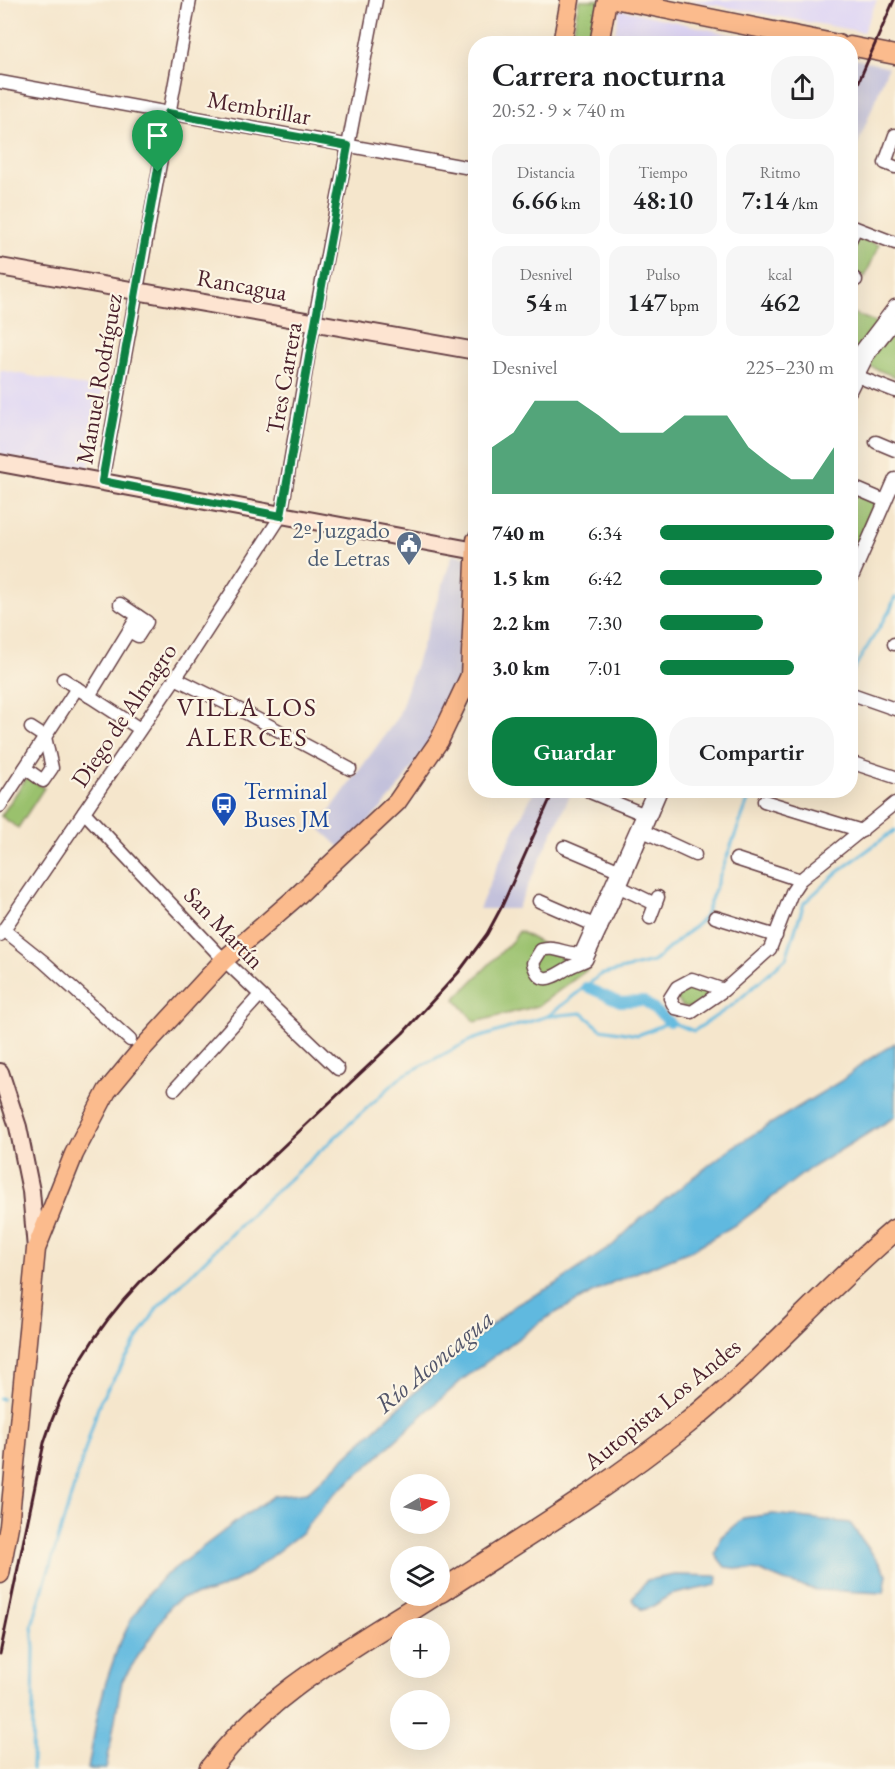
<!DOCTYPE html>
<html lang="es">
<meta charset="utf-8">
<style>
body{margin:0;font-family:"EB Garamond",serif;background:#f6f6f6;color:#202124;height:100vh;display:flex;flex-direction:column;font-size:22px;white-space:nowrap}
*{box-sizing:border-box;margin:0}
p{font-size:20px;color:#757577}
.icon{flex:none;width:33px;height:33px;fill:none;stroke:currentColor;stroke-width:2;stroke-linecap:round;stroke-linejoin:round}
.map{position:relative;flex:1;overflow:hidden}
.details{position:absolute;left:468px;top:36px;width:390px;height:762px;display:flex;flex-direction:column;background:#fff;border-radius:24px;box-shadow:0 6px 24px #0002}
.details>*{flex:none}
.needle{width:39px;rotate:81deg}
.tools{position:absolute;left:390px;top:1474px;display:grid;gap:12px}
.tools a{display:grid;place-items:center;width:60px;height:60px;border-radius:50%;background:#fff;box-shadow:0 6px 24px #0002;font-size:30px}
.pin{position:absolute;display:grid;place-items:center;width:51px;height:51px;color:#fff;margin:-62px -26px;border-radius:50% 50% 50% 0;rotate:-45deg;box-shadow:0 0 6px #0007}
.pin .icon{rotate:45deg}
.round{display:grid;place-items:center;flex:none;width:63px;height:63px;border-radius:24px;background:#f6f6f6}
.overview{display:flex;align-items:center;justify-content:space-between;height:102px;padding:0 24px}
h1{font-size:33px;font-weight:600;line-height:45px}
.figures{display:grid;grid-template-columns:repeat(3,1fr);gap:9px;height:102px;padding:6px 24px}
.figures div{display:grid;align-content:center;border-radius:15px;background:#f6f6f6;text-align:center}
.figures b{font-size:26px;font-weight:600}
.figures small{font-size:16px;font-weight:400}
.figures p{font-size:16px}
.chart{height:168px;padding:12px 24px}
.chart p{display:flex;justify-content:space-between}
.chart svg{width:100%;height:108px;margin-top:6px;fill:#0b8043;opacity:.7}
.primary-button{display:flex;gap:12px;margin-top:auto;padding:12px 24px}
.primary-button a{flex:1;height:69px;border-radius:24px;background:#0b8043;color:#fff;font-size:24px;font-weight:600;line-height:69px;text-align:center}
.primary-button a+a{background:#f6f6f6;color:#202124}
ul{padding:0 24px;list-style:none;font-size:20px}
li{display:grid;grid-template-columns:96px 72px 1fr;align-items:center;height:45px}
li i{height:15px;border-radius:8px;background:#0b8043}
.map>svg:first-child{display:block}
</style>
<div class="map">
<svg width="895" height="1769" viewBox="0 0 895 1769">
<rect width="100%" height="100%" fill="#fcf5e5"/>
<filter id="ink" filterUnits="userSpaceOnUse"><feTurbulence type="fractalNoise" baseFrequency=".0167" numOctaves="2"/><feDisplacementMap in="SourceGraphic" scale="12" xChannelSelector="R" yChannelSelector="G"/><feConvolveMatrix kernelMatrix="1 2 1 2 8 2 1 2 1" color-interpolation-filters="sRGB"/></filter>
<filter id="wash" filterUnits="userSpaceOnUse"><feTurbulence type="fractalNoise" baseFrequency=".008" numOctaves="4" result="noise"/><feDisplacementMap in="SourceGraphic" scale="24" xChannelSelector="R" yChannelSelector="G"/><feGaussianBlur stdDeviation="1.35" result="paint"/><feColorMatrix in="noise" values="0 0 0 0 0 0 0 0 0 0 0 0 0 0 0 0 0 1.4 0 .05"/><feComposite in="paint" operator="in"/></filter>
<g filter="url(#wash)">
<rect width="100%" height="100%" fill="#f5e6cc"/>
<g fill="#ded5f5">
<polygon points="687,0 877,0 863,32"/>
<polygon points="620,9 733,35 777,43 613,44"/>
<polygon points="0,370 103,390 88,472 0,455"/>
</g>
<g fill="#c3c1db">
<polygon points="851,58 888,67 851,162 850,58"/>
<polygon points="453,554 467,557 464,665 434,736 393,795 343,850 318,827 398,717"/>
<polygon points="534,791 572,791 517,909 479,909 498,864"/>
</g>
<g fill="#9ac16d" stroke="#72704c" stroke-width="1.5">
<polygon points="579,0 605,0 597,43 571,44"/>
<polygon points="858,238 879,245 865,277 851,270 850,251"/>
<polygon points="850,312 895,330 895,377 851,359"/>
<polygon points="850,491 876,502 857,546 851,543"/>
<polygon points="27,777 44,788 18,828 1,816"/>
<polygon points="519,931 588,969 538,1006 475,1022 455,999 514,939"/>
<polygon points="694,983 710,989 710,994 691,1008 682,1006 676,999"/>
</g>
<g fill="#61b9df" stroke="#566c85" stroke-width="1.5">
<polygon points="895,1043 895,1117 809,1169 740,1222 692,1250 613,1282 546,1318 462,1380 427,1411 369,1465 332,1496 301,1533 265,1561 250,1573 222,1588 211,1592 182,1598 171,1605 122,1681 106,1769 88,1769 98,1712 106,1682 118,1647 132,1618 149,1593 162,1578 241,1518 274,1496 307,1492 311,1489 440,1369 514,1306 556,1284 613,1245 640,1219 731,1148 841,1081 866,1061"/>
<polygon points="773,1514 850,1523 887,1574 884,1593 816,1590 784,1581 761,1571 725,1567 715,1554 721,1537 743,1518"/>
<polygon points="675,1575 718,1576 717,1585 670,1595 653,1606 642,1610 632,1599 647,1580"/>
</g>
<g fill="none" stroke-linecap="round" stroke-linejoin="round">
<g stroke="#61b9df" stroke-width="3">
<polyline points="850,675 890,610 895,597"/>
<polyline points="549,1016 582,1013 601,1029 638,1035 670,1022 694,1031 734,1004 786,958 804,903 839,871 895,830"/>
<polyline points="0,1398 2,1399"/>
<polyline points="32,1769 34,1648 32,1625 100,1401 157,1308 249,1216 402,1076 471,1040 548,1016 600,975 653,962 704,918 752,790"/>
</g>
<polyline stroke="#61b9df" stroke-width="10" points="586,987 620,1002 644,1001 670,1022"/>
</g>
</g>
<g filter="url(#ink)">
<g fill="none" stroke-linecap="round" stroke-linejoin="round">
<defs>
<g id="street">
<polyline points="0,82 476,169"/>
<polyline points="895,135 885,163 895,167"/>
<polyline points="850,240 856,228 895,243"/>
<polyline points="850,275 856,280"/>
<polyline points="850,365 895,306"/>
<polyline points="851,374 895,391"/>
<polyline points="850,391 868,355 895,321"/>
<polyline points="876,442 895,450"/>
<polyline points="102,481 190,0"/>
<polyline points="850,486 885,501"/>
<polyline points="850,582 895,479"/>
<polyline points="120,604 147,622 138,636 129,631"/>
<polyline points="894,644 895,644"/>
<polyline points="175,678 246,713 350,769"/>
<polyline points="63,679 140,729"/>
<polyline points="852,694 895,709"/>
<polyline points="89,696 138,616"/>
<polyline points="850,762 895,777"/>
<polyline points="25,768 43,781 52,768 45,737 31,728"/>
<path d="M654 790 581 953C565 956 558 945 541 950L533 963C541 991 557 973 572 966 577 964 581 962 586 960L620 887 661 790"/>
<polyline points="590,792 643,814 643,831 695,855"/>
<polyline points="764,801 862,831"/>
<polyline points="0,806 77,688"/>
<polyline points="84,812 224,960 338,1069"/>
<polyline points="564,847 618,870"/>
<polyline points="736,859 800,880"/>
<polyline points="620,887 655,904"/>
<polyline points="539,901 601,928"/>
<polyline points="715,917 776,936"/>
<polyline points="650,918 658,897"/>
<polyline points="4,930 44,962 130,1040"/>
<polyline points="0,935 189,658 281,516 314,323 376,0"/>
<polyline points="724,990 692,979 677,987 670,998 675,1008 692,1012 724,990 770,949 792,892 800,880 895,803"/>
<polyline points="175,1089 260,995"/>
</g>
<g id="secondary">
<polyline points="0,267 476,351"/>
<polyline points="0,463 476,551"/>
<polyline points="0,1072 18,1127 31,1191 36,1249"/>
</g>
<g id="primary">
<polyline points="619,0 838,44"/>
<polyline points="562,44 570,0"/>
<polyline points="599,44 607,0"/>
<polyline points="850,46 895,55"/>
<polyline points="470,676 476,540"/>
<polyline points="0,1574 9,1526 36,1249 74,1154 107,1091 141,1050 224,960 295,898 397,802 439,741 476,663"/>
</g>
<g id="highway">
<path d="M440 1592C523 1538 608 1487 685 1425 760 1365 822 1292 895 1230"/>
<path d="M210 1769C267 1692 354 1647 433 1596"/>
</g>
</defs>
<use href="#street" stroke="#643d43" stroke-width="15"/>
<use href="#secondary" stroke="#643d43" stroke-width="20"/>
<use href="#primary" stroke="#643d43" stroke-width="21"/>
<use href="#highway" stroke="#643d43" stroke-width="24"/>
<use href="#street" stroke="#fff" stroke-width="12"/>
<use href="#secondary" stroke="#fde4d1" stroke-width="16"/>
<use href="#primary" stroke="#fbbb8d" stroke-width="18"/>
<use href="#highway" stroke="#fbbb8d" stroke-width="21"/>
<g stroke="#4a1f2b" stroke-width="3">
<polyline points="850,102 894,0"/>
<path d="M0 1654 44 1443C63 1382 96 1328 140 1282L403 1033 458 973 487 934 502 906 554 790"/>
</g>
</g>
</g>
<g fill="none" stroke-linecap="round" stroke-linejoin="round" filter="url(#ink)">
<defs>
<polygon id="route" points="168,113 348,146 315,323 281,516 102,481"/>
</defs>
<use href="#route" stroke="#fff" stroke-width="12"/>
<use href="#route" stroke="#0b8043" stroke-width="8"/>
</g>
<defs>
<symbol id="civic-pin" viewBox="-11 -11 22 30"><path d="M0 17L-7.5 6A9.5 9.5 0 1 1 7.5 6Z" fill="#5c6f8a" stroke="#fcf5e5"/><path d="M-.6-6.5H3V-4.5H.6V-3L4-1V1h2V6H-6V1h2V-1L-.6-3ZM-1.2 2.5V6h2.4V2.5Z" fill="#fff"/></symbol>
<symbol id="bus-pin" viewBox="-11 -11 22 30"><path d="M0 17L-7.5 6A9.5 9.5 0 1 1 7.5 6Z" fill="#1a4fb4" stroke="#fcf5e5"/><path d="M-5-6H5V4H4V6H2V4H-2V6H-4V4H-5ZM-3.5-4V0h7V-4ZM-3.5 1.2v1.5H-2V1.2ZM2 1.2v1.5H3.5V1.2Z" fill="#fff"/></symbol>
</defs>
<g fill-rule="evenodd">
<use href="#civic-pin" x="394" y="529" width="30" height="40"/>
<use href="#bus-pin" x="209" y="790" width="30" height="40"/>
</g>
<g text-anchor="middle" stroke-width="4.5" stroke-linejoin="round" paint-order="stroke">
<g font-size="24" fill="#4a1f2b" stroke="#fcf5e5">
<text transform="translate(259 108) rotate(10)" y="8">Membrillar</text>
<text transform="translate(242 285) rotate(10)" y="8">Rancagua</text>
<text transform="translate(284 378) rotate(-80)" y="8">Tres Carrera</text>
<text transform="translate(99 379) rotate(-80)" y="8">Manuel Rodríguez</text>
<text transform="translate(124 715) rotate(-56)" y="8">Diego de Almagro</text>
<text transform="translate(224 928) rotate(46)" y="8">San Martín</text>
<text transform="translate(662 1404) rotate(-39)" y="8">Autopista Los Andes</text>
</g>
<g font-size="24" fill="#4e5e75" stroke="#fcf5e5" text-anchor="end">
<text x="390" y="538">2º Juzgado<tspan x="390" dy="28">de Letras</tspan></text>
</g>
<g font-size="24" fill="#164399" stroke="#fcf5e5" text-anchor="start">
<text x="244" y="799">Terminal<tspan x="244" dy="28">Buses JM</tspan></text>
</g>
<g font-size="26" letter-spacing="1.5" fill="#4a1f2b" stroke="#fcf5e5">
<text x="247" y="716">VILLA LOS<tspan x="247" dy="30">ALERCES</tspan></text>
</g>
<g font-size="26" font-style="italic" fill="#52556a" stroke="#fcf5e5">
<text transform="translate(434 1361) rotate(-40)" y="9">Río Aconcagua</text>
</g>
</g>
</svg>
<div class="tools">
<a><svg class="needle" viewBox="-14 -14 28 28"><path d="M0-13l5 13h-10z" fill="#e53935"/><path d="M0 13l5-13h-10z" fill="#757577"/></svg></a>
<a><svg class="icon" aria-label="layers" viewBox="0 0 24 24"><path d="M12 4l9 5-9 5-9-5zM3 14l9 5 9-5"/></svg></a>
<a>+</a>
<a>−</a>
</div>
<div class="pin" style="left:158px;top:172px;background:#1e9e55"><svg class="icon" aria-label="arrive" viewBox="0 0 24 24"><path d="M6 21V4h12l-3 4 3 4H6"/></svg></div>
<section class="details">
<div class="overview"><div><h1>Carrera nocturna</h1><p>20:52 · 9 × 740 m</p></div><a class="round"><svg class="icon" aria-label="share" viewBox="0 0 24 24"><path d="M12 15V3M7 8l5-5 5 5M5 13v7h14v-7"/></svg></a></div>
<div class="figures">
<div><p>Distancia</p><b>6.66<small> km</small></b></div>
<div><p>Tiempo</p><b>48:10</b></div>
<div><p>Ritmo</p><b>7:14<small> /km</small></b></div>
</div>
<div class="figures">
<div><p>Desnivel</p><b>54<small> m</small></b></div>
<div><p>Pulso</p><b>147<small> bpm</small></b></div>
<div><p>kcal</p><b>462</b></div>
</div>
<div class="chart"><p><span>Desnivel</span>225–230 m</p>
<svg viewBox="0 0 160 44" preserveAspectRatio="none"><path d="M0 44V25L10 19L20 6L30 6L40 6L50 12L60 19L70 19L80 19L90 12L100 12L110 12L120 25L130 32L140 38L150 38L160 25V44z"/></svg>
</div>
<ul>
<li><b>740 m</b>6:34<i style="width:100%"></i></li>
<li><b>1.5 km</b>6:42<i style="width:93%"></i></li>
<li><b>2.2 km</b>7:30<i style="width:59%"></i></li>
<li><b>3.0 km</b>7:01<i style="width:77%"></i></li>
</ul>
<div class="primary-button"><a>Guardar</a><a>Compartir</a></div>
</section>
</div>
